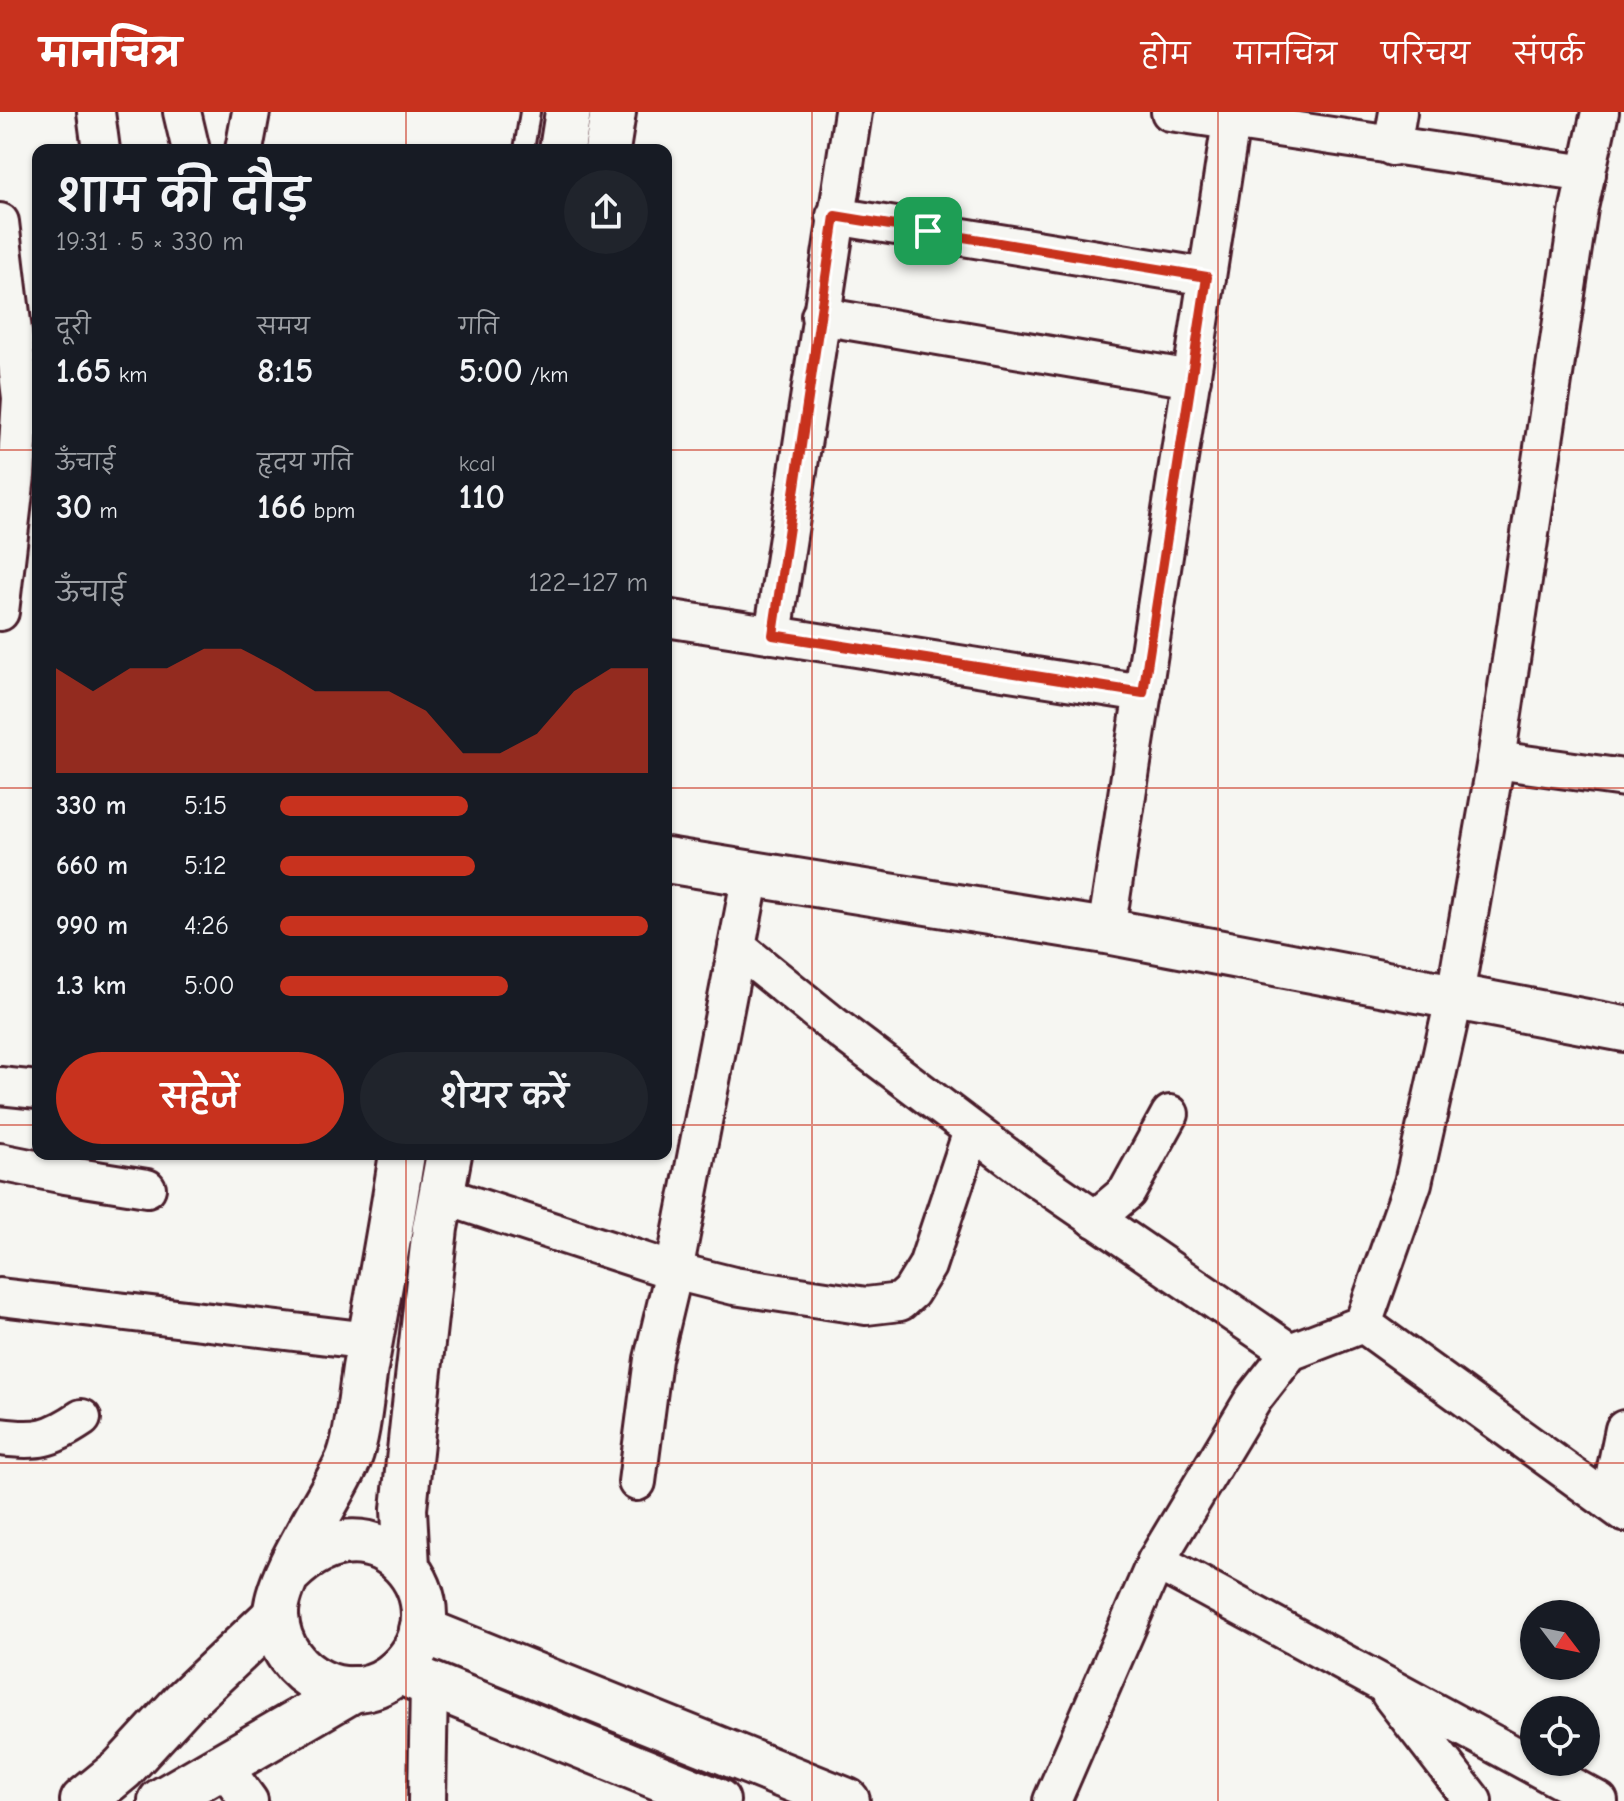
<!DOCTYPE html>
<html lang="hi">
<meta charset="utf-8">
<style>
body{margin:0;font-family:"Comic Neue","Playpen Sans Deva",sans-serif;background:#20242c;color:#f1f3f6;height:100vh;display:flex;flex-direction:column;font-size:30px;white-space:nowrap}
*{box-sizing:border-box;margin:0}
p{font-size:26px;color:#9ea1a6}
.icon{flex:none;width:44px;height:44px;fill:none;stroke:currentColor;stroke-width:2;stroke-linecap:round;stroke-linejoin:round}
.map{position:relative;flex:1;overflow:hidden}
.sheet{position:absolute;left:32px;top:32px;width:640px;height:1016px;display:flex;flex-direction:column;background:#171b24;border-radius:16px;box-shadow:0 2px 6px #0004}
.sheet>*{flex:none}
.needle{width:52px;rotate:122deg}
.buttons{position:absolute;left:1520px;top:1488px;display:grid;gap:16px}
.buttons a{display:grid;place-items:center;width:80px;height:80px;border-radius:50%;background:#171b24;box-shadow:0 2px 6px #0004;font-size:40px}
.pin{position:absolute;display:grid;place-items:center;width:68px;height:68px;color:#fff;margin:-34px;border-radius:16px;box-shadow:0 4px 12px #0006}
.round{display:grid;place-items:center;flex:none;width:84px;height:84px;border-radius:42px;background:#20242c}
.summary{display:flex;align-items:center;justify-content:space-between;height:136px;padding:0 24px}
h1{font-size:44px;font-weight:600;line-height:60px}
.stats{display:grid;grid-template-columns:repeat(3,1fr);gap:12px;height:136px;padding:8px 24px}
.stats div{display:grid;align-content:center}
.stats b{font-size:34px;font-weight:600}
.stats small{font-size:22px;font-weight:400}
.stats p{font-size:22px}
.chart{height:224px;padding:16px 24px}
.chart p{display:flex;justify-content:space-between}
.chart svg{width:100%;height:144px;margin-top:8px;fill:#c8321e;opacity:.7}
.primary-button{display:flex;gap:16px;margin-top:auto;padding:16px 24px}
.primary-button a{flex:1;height:92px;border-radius:48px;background:#c8321e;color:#fff;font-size:32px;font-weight:600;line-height:92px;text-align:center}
.primary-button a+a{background:#20242c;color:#f1f3f6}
ul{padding:0 24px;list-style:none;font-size:26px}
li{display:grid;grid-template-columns:128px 96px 1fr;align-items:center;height:60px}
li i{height:20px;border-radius:10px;background:#c8321e}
header{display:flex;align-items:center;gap:48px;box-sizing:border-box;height:112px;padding:0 40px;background:#c8321e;color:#fff}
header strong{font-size:38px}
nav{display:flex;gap:44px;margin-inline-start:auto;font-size:28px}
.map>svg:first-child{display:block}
</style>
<header>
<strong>मानचित्र</strong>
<nav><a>होम</a><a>मानचित्र</a><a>परिचय</a><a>संपर्क</a></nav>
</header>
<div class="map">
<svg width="1624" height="1689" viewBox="0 0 1624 1689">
<rect width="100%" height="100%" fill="#f6f6f2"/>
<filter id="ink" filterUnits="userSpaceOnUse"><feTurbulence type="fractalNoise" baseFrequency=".0125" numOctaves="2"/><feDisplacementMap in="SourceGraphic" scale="16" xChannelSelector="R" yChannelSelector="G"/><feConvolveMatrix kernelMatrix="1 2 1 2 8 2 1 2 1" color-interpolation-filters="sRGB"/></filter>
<g filter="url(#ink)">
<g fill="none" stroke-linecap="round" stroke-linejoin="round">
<defs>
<polyline id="service" points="524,38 530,0"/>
<g id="minor">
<polyline points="96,0 101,38"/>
<polyline points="182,0 191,38"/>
<polyline points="1170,0 1587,62"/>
<polyline points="1600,0 1579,96 1496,648 1455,883 1413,1071 1363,1212 1624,1401"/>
<polyline points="1392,35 1398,0"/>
<polyline points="244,38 251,0"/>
<polyline points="835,104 1207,165"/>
<polyline points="0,110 21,286 16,364 0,500"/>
<polyline points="820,204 1192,267"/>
<polyline points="666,506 1143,581"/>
<polyline points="773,523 853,0"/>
<polyline points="1496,648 1624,666"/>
<polyline points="751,762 737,835 832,912 1033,1064 1290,1240"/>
<polyline points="1106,819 1231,10"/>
<polyline points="0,974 38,978"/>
<polyline points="0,1050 65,1063 147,1076"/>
<polyline points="441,1083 674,1159 734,1174 866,1194 900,1190 911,1180 927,1154 972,1019"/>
<polyline points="1095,1107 1127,1080 1170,1002"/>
<polyline points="0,1185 370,1229"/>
<path d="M0 1325C38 1330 51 1327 82 1306"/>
<polyline points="637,1370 653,1247 674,1159 737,835"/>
<polyline points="1609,1390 1624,1317"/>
<polyline points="1156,1449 1599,1689"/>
<polyline points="1390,1582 1473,1689"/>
<polyline points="222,1652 249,1689"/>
<polyline points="427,1689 429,1572"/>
<polyline points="1052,1689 1156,1449 1254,1286 1290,1240 1363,1212"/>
</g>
<polyline id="tertiary" points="666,748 1106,819 1624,917"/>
<g id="secondary">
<polyline points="562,38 568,0"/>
<polyline points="607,38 613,0"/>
<polyline points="407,1455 404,1397 412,1320 435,1116 449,1042"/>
<path d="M290 1460C376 1375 470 1492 399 1558 352 1602 279 1565 276 1504 274 1466 333 1385 349 1346 358 1323 361 1282 365 1256 378 1185 391 1114 402 1042"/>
<polyline points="422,1518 847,1689"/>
<polyline points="398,1559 717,1689"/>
<polyline points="83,1689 122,1657 184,1590 276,1503"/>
<polyline points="161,1689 354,1577"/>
</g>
</defs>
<use href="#service" stroke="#4a1f2b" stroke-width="24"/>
<use href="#minor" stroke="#4a1f2b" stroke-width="42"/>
<use href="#tertiary" stroke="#4a1f2b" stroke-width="50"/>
<use href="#secondary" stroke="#4a1f2b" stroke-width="50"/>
<use href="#service" stroke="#f6f6f2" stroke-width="18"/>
<use href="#minor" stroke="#f6f6f2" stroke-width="36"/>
<use href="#tertiary" stroke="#f6f6f2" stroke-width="44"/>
<use href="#secondary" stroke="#f6f6f2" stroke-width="44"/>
</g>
</g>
<g fill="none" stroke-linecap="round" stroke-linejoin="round" filter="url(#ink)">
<defs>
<polygon id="route" points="835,104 1207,165 1143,581 773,523"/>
</defs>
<use href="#route" stroke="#fff" stroke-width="16"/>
<use href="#route" stroke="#c8321e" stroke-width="10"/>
</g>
<path fill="none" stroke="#c8321e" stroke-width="2" stroke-opacity="0.55" d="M406 0V38M812 0V1689M1218 0V1689M0 338H38M666 338H1624M0 676H38M666 676H1624M0 1013H38M666 1013H1624M406 1042V1689M0 1351H1624"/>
</svg>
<div class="buttons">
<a><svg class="needle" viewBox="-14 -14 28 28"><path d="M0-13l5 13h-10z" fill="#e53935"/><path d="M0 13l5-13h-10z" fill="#9ea1a6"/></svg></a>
<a><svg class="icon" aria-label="locate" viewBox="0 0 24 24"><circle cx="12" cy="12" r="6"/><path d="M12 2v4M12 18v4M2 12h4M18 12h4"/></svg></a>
</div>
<div class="pin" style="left:928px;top:119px;background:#1e9e55"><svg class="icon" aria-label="arrive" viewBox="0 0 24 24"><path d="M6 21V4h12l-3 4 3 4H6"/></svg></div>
<section class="sheet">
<div class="summary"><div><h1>शाम की दौड़</h1><p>19:31 · 5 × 330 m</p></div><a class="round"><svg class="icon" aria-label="share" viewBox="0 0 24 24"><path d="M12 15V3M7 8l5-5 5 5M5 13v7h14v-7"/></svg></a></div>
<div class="stats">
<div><p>दूरी</p><b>1.65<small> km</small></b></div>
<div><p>समय</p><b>8:15</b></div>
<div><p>गति</p><b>5:00<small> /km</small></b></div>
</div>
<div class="stats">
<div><p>ऊँचाई</p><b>30<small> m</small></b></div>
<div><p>हृदय गति</p><b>166<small> bpm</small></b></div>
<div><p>kcal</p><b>110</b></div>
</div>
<div class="chart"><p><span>ऊँचाई</span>122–127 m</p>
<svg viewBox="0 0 160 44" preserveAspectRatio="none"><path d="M0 44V12L10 19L20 12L30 12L40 6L50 6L60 12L70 19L80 19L90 19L100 25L110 38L120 38L130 32L140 19L150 12L160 12V44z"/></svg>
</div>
<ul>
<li><b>330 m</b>5:15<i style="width:51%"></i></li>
<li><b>660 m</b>5:12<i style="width:53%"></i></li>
<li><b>990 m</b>4:26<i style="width:100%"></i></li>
<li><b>1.3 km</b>5:00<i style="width:62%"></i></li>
</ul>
<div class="primary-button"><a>सहेजें</a><a>शेयर करें</a></div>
</section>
</div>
